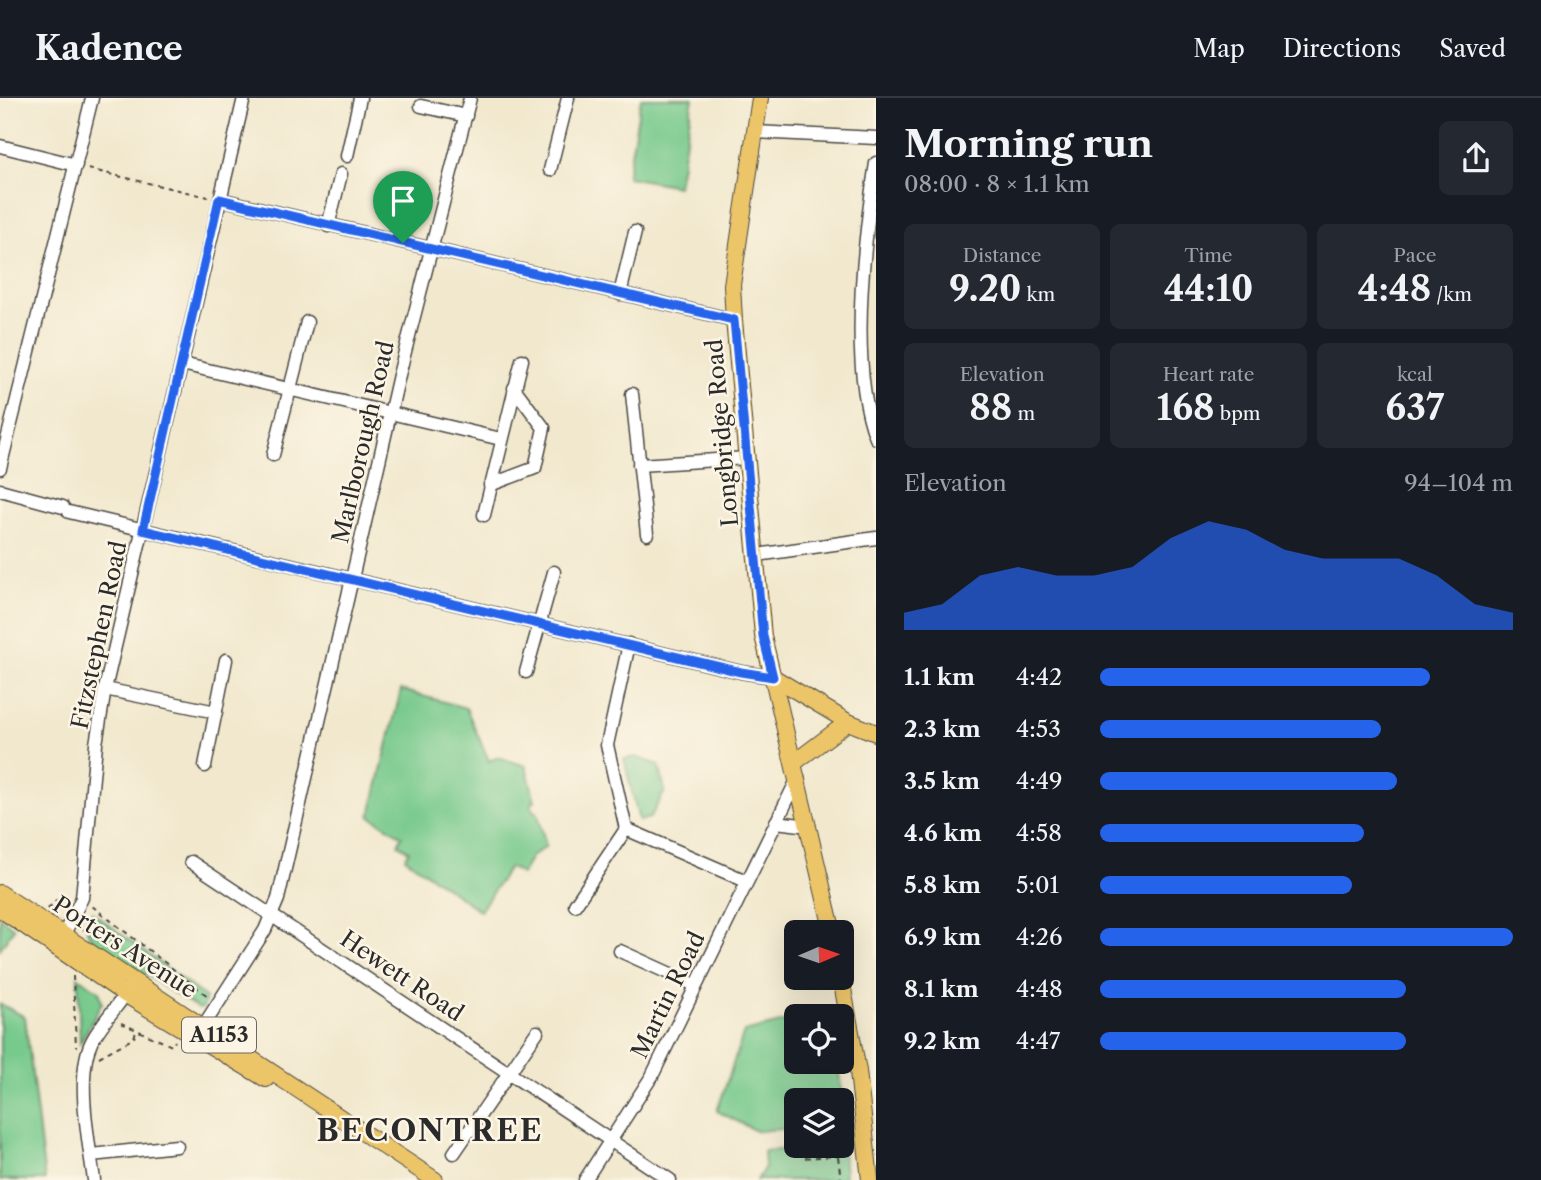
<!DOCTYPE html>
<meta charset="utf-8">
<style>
body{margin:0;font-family:"Libre Caslon Text",serif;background:#242831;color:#f1f3f6;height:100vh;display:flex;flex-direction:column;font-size:26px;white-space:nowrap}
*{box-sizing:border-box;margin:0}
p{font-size:23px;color:#9ea1a6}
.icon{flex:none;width:38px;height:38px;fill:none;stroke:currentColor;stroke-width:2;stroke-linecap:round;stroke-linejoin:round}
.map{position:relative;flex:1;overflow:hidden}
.side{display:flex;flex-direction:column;background:#171b24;width:665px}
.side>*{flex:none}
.needle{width:46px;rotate:88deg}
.tools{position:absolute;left:784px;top:822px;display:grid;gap:14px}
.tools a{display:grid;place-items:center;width:70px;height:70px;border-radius:10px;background:#171b24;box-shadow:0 7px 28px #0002;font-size:35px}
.pin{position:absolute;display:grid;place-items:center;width:60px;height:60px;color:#fff;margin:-72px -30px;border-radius:50% 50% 50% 0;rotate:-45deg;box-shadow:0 0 7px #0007}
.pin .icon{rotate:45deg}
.round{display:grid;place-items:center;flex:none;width:74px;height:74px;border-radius:10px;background:#242831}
.head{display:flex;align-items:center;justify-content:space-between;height:119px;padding:0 28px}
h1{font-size:38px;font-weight:800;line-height:52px}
.figures{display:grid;grid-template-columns:repeat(3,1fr);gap:10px;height:119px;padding:7px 28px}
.figures div{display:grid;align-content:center;border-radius:10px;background:#242831;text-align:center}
.figures b{font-size:35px;font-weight:800}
.figures small{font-size:19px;font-weight:400}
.figures p{font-size:19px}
.chart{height:196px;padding:14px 28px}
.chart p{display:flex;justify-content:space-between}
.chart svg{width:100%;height:126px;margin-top:7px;fill:#2563eb;opacity:.7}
ul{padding:0 28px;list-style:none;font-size:23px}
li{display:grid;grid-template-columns:112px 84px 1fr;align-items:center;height:52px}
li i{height:18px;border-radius:9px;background:#2563eb}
header{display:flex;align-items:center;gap:42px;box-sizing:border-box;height:98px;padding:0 35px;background:#171b24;border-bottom:2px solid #363941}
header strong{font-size:33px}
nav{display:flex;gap:38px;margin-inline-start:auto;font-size:24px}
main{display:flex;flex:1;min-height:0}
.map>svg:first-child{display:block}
</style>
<header>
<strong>Kadence</strong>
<nav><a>Map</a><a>Directions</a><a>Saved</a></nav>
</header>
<main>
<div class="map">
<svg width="876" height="1082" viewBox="0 0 876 1082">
<rect width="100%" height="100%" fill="#fcf5e5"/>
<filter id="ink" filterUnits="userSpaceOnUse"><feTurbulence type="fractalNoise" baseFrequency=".0143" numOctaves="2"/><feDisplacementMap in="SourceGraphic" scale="14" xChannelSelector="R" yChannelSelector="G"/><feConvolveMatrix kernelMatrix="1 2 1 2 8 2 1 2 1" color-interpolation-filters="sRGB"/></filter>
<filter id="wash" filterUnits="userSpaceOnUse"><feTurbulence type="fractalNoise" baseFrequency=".00686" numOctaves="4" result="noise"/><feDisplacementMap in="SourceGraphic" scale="28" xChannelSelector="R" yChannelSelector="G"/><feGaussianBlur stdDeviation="1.57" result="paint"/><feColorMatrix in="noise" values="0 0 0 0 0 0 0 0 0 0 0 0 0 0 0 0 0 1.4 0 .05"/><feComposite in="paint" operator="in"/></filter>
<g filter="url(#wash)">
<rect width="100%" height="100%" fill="#f1e8cd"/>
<g fill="#77c98c" stroke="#517a5c" stroke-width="2">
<polygon points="641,0 693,0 678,88 627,79"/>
<polygon points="401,592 466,610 489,663 498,659 526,668 535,703 531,705 534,714 537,713 546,748 531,759 522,776 509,769 480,813 405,760 409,753 398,746 402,738 370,718"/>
<polygon points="636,659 659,667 665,693 650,720 639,723 624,661"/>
<polygon points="92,814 206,900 203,910 199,911 93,843 87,833"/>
<polygon points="0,819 14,830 0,851"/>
<polygon points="78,879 99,893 102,905 80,945"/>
<polygon points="0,906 25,919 45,1082 0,1082"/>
<polygon points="796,921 796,964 837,964 847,1026 842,1026 842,1003 796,1003 796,1030 756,1033 717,1013 744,934"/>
<polygon points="793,1051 799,1054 843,1051 845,1082 757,1082 765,1069 764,1053"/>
</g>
</g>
<g filter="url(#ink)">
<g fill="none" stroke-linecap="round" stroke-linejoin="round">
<defs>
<g id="minor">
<polyline points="421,8 466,18"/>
<polyline points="755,34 876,40"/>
<polyline points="0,48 76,67"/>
<polyline points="347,58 360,0"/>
<path d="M876 65C864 141 848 268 876 340"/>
<polyline points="550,72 568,0"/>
<polyline points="220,101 734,222"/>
<polyline points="328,128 341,76"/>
<polyline points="620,196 635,134"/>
<polyline points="182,266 501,341"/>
<polyline points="632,296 647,436"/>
<polyline points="273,357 307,224"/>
<polyline points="639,367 747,360"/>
<polyline points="0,370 92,0"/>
<polyline points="490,387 535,370 544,330 514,290"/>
<polyline points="0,392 63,409"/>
<polyline points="69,414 741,574 773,579"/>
<polyline points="484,417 522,262"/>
<polyline points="757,457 876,440"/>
<polyline points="629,546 607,647 626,731 746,783"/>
<polyline points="526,574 554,474"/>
<polyline points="105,591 216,614"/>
<polyline points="205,668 226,562"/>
<polyline points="776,724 809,728"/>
<polyline points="191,764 670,1082"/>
<polyline points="575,807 626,731"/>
<polyline points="60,844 82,800 96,646 105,591 244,0"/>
<polyline points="620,853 695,887"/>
<polyline points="204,927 265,832 278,801 399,277 470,0"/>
<polyline points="454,1055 537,934"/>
<polyline points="91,1057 177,1048"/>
<path d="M94 1082C89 1046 75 975 92 943 102 924 118 908 130 890"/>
<polyline points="585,1082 652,978 798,680"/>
</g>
<g id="major">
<polyline points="760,0 732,187 734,222 763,538 833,835"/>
<polyline points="773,579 848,624 876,635"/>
<polyline points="795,664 848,624"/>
<polyline points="0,795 435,1082"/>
<polyline points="0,811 126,897 266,981"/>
<polyline points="841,880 858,973 870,1082"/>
</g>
</defs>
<use href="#minor" stroke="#494743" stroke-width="15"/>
<use href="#major" stroke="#494743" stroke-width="18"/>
<g stroke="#494743" stroke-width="2" stroke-dasharray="5 5" stroke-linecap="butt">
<polyline points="88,71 208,99"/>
<polyline points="92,808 209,899"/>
<polyline points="48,811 55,803 69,798"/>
<polyline points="81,830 84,832"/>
<polyline points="73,878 76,949"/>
<polyline points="121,925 172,948 175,943"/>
<polyline points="99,959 134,940 136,933"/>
<polyline points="801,1053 802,1060 838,1058 838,1050"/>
<polyline points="838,1059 841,1082"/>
</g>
<use href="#minor" stroke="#fff" stroke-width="12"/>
<use href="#major" stroke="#edc569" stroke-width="16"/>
</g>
</g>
<g fill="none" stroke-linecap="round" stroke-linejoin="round" filter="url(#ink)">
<defs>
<polygon id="route" points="219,101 734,222 763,538 773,579 741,574 143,432"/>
</defs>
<use href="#route" stroke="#fff" stroke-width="14"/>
<use href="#route" stroke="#2563eb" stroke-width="9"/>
</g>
<g text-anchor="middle" stroke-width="5" stroke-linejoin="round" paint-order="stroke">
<rect fill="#fcf5e5" stroke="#6a6863" stroke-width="2" x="182" y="919.5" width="74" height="35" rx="5"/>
<g font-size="21" font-weight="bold" fill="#2b2b2b">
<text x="219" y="944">A1153</text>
</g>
<g font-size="23" fill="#2b2b2b" stroke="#fcf5e5">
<text transform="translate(722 335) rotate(-95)" y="8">Longbridge Road</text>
<text transform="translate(363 344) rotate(-77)" y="8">Marlborough Road</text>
<text transform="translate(99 537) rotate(-78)" y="8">Fitzstephen Road</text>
<text transform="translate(125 849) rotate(33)" y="8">Porters Avenue</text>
<text transform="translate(402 878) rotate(34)" y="8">Hewett Road</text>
<text transform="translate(668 897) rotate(-64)" y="8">Martin Road</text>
</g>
<g font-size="30" font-weight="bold" letter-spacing="2" fill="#2b2b2b" stroke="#fcf5e5">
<text x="430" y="1043">BECONTREE</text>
</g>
</g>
</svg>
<div class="tools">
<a><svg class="needle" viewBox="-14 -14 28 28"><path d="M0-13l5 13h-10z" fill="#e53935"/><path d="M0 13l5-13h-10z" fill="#9ea1a6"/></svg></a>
<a><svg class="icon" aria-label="locate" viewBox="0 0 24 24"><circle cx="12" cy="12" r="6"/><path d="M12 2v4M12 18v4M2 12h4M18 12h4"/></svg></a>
<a><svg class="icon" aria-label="layers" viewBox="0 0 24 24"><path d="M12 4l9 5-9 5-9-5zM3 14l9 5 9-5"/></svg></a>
</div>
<div class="pin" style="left:403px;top:145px;background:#1e9e55"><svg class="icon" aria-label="arrive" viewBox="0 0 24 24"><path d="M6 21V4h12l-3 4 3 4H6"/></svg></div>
</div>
<section class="side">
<div class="head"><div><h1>Morning run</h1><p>08:00 · 8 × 1.1 km</p></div><a class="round"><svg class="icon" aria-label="share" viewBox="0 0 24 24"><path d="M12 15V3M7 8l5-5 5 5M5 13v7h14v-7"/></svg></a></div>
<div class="figures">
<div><p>Distance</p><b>9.20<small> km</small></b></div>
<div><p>Time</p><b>44:10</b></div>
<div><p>Pace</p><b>4:48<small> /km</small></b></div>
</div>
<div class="figures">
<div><p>Elevation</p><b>88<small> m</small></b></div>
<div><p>Heart rate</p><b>168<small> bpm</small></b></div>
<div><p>kcal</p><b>637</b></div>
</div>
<div class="chart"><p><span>Elevation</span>94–104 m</p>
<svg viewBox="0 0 160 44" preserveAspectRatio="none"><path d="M0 44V38L10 35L20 25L30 22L40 25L50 25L60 22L70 12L80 6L90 9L100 16L110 19L120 19L130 19L140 25L150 35L160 38V44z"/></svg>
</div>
<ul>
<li><b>1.1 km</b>4:42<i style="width:80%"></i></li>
<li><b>2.3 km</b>4:53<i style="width:68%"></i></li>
<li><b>3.5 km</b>4:49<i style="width:72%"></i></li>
<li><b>4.6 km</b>4:58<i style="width:64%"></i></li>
<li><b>5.8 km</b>5:01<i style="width:61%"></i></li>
<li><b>6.9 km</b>4:26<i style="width:100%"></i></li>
<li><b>8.1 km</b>4:48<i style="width:74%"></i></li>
<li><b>9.2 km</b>4:47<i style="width:74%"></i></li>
</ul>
</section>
</main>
